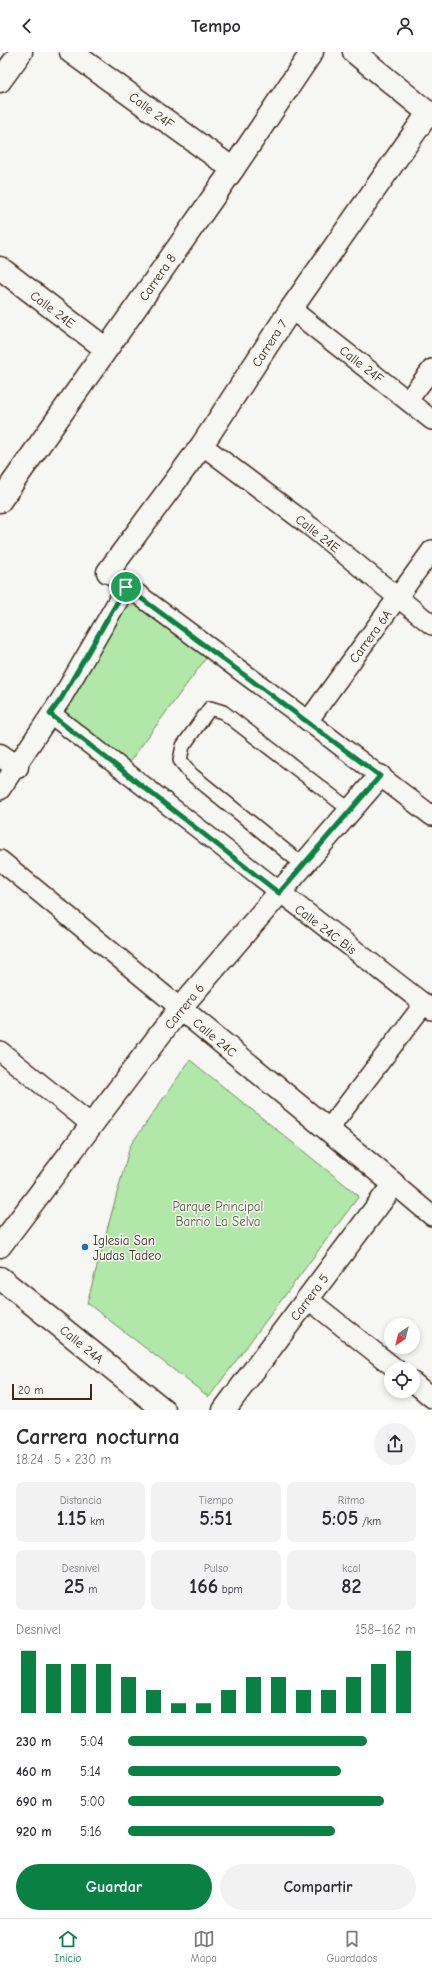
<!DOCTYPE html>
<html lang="es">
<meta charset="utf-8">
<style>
body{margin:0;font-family:"Comic Neue",sans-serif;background:#f2f2f3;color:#2b2b33;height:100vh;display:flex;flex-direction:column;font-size:15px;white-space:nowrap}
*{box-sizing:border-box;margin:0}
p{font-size:13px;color:#7c7c81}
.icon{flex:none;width:22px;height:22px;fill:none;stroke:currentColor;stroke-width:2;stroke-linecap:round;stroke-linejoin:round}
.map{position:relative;height:1358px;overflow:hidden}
.side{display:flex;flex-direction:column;background:#fff;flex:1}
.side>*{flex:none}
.needle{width:26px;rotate:215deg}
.buttons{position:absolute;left:384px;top:1266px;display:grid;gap:8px}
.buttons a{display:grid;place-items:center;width:36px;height:36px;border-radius:50%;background:#fff;box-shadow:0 2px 6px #0003;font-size:20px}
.scale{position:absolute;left:12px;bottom:10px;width:80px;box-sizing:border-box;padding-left:4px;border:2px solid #3b2a1e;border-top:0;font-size:11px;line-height:14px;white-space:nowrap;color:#3b2a1e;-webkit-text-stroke:3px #f6f6f2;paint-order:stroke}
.pin{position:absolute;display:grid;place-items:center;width:34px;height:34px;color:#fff;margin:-17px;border:2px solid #fff;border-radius:50%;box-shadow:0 1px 4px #0007}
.round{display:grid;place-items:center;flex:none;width:42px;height:42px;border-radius:21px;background:#f2f2f3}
.headline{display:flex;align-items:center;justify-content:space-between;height:68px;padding:0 16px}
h1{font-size:22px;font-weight:700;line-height:30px}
.stats{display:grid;grid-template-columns:repeat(3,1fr);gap:6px;height:68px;padding:4px 16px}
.stats div{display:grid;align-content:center;border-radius:8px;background:#f2f2f3;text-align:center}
.stats b{font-size:20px;font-weight:700}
.stats small{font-size:11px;font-weight:400}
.stats p{font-size:11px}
.chart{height:112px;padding:8px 16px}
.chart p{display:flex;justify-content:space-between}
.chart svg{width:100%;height:72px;margin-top:4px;stroke:#0b8043;stroke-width:6}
.button{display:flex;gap:8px;margin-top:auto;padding:8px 16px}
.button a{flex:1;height:46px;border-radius:24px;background:#0b8043;color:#fff;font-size:16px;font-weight:700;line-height:46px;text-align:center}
.button a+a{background:#f2f2f3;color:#2b2b33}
ul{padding:0 16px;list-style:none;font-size:13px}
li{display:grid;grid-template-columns:64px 48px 1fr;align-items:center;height:30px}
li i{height:10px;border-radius:5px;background:#0b8043}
header{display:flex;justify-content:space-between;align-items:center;height:52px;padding:0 16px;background:#fff;font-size:18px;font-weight:700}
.tab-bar{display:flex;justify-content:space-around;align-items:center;height:56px;border-top:1px solid #e1e1e2;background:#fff;font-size:11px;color:#7c7c81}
.tab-bar a{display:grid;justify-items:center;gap:2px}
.tab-bar .active{color:#0b8043}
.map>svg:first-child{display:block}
</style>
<header><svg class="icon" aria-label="back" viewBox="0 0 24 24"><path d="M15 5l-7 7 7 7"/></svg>Tempo<svg class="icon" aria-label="person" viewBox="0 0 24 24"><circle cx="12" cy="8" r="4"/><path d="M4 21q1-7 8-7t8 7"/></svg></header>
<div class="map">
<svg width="432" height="1358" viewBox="0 0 432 1358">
<rect width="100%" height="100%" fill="#f6f6f2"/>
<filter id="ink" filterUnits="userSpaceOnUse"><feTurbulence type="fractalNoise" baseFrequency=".025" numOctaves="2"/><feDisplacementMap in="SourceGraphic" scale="8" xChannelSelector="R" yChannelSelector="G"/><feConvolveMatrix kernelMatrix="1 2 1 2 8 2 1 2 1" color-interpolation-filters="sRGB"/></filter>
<g filter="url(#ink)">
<g fill="#b1e7a9" stroke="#768864">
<polygon points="127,547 206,606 125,716 60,661"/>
<polygon points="190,1008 359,1144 209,1345 87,1251 130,1094"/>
</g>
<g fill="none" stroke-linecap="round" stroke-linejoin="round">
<defs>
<polyline id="service" points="303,813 191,722 180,708 183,694 210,656 223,660 350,758"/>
<g id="pedestrian">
<polyline points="291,257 432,368"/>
<polyline points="408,348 432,317"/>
<polyline points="202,393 311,475 432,573"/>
<polyline points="108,520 308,669 432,764"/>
<polyline points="51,662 432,958"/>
<polyline points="308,669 432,498"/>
<polyline points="0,738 61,647 126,535"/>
<polyline points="0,808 180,956"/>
<polyline points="0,999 92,1073"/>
<polyline points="328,1078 424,952"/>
<polyline points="394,1132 432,1164"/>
<polyline points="308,1247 396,1317"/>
<polyline points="413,1330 432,1346"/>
</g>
<g id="minor">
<polyline points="71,0 233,117"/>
<polyline points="354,0 432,64"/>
<polyline points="0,216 106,297"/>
<polyline points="0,449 233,117 312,0"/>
<polyline points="108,520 202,393 291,257 429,60"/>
<polyline points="0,703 17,715"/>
<polyline points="180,956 394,1132 224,1358"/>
<polyline points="0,1194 180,956 380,724"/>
<polyline points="0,1226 164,1358"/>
</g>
<polyline id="tertiary" points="0,29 21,0"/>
</defs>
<use href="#service" stroke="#3b2a1e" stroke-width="16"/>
<use href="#pedestrian" stroke="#3b2a1e" stroke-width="22"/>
<use href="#minor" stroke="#3b2a1e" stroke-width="25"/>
<use href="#tertiary" stroke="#3b2a1e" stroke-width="25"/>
<use href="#service" stroke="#f6f6f2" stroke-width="13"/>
<use href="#pedestrian" stroke="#f6f6f2" stroke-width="19"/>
<use href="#minor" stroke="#f6f6f2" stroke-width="22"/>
<use href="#tertiary" stroke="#f6f6f2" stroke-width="22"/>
</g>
</g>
<g fill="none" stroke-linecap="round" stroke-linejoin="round" filter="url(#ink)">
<defs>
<polygon id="route" points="126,535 380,724 279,841 50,662 61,647"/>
</defs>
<use href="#route" stroke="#fff" stroke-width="8"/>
<use href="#route" stroke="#0b8043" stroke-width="5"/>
</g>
<circle fill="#1f6fb2" stroke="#f6f6f2" stroke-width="1.5" cx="85" cy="1195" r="4"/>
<g text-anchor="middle" stroke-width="3" stroke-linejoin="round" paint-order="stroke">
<g font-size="13" fill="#3b2a1e" stroke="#f6f6f2">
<text transform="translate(152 58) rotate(36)" y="5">Calle 24F</text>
<text transform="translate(157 225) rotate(-55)" y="5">Carrera 8</text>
<text transform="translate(53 257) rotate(37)" y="5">Calle 24E</text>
<text transform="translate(269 291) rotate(-57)" y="5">Carrera 7</text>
<text transform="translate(362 312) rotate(38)" y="5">Calle 24F</text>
<text transform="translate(318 481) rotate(38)" y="5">Calle 24E</text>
<text transform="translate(370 584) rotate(-54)" y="5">Carrera 6A</text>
<text transform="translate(326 877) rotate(37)" y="5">Calle 24C Bis</text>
<text transform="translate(184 954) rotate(-51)" y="5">Carrera 6</text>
<text transform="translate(215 985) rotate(40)" y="5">Calle 24C</text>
<text transform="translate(309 1245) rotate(-53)" y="5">Carrera 5</text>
<text transform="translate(82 1292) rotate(39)" y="5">Calle 24A</text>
</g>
<g font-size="13" fill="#585941" stroke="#f6f6f2">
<text x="218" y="1159">Parque Principal<tspan x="218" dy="15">Barrio La Selva</tspan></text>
</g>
<g font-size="13" fill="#3b2a1e" stroke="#f6f6f2" text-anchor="start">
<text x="93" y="1193">Iglesia San<tspan x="93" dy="15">Judas Tadeo</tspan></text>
</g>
</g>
</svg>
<div class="buttons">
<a><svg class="needle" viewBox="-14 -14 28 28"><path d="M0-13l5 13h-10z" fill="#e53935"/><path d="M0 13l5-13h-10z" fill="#7c7c81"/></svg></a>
<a><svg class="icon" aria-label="locate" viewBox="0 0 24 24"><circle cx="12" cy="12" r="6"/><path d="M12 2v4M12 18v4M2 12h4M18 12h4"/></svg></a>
</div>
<div class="scale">20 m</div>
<div class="pin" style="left:126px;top:535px;background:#1e9e55"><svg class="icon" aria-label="arrive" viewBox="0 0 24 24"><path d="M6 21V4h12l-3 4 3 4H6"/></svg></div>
</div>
<section class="side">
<div class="headline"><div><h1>Carrera nocturna</h1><p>18:24 · 5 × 230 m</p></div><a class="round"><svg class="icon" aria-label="share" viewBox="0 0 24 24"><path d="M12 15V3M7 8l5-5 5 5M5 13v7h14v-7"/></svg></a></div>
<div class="stats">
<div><p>Distancia</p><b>1.15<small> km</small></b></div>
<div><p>Tiempo</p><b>5:51</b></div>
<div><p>Ritmo</p><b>5:05<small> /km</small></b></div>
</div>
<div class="stats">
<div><p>Desnivel</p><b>25<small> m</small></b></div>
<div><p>Pulso</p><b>166<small> bpm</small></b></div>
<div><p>kcal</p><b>82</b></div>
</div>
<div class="chart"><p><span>Desnivel</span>158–162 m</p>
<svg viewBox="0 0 160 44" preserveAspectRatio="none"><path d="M5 44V6M15 44V14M25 44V14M35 44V14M45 44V22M55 44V30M65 44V38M75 44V38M85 44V30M95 44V22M105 44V22M115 44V30M125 44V30M135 44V22M145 44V14M155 44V6"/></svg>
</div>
<ul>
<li><b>230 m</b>5:04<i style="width:83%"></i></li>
<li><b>460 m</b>5:14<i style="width:74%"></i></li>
<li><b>690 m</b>5:00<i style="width:89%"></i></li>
<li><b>920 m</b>5:16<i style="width:72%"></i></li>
</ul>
<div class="button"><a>Guardar</a><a>Compartir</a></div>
</section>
<nav class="tab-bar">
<a class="active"><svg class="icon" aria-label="home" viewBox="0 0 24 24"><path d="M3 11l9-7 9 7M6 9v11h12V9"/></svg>Inicio</a>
<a><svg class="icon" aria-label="map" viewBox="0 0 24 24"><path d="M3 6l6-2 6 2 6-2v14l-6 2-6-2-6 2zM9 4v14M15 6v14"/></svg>Mapa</a>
<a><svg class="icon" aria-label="saved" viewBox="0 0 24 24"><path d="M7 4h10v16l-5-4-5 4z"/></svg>Guardados</a>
</nav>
